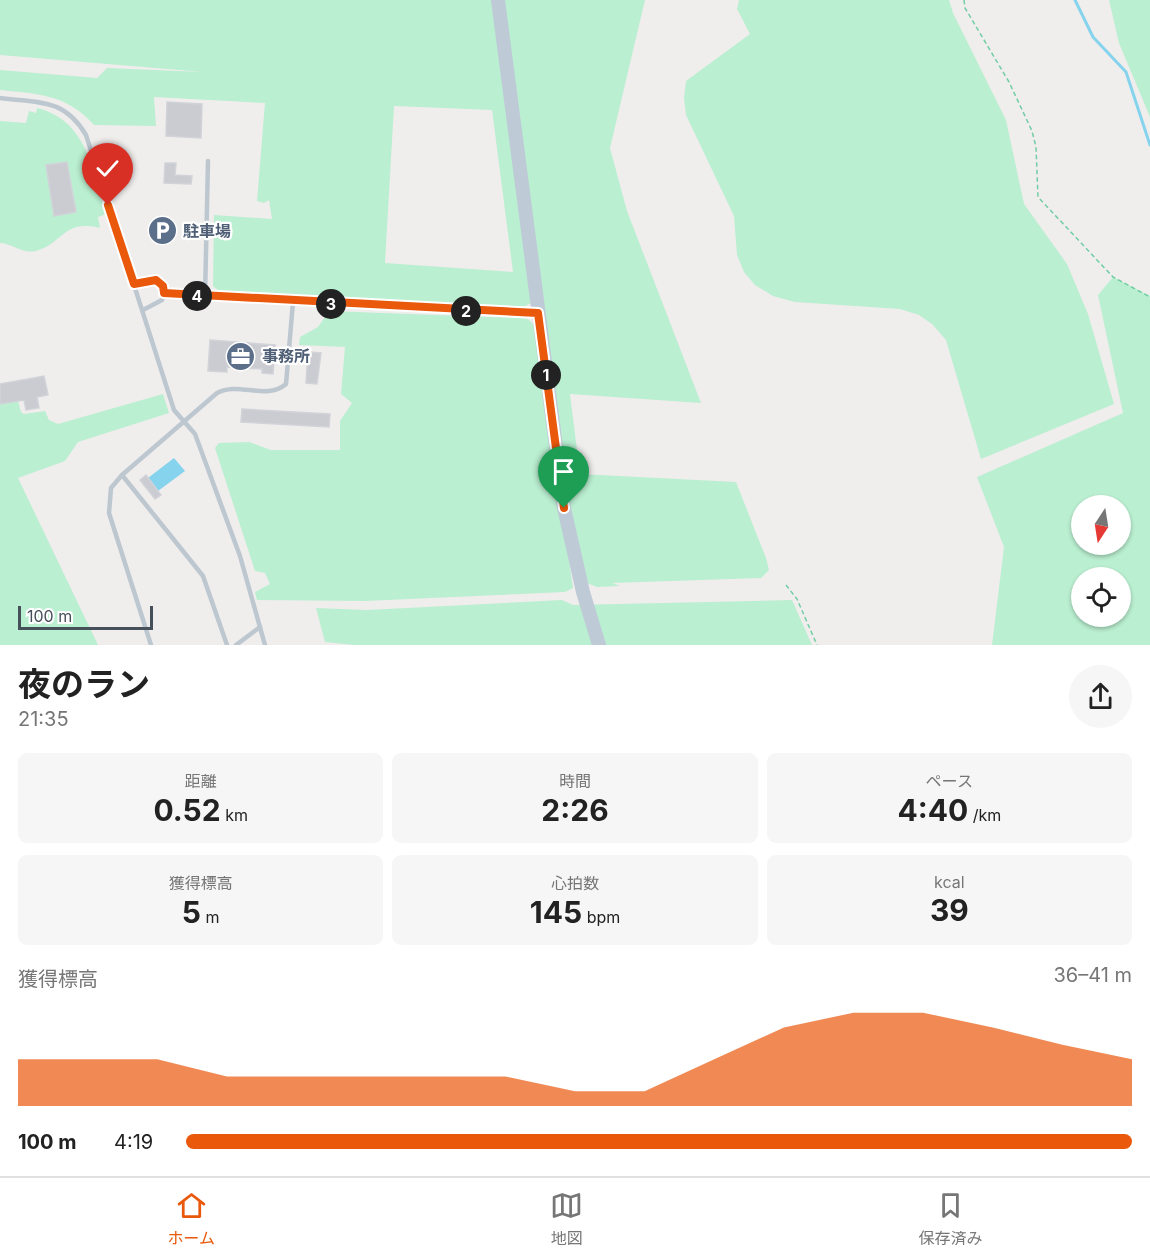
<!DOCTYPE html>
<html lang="ja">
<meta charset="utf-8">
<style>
body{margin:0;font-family:Inter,"Noto Sans JP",sans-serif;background:#f6f6f6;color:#222;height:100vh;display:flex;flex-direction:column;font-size:22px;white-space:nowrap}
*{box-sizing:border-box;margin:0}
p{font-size:20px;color:#767676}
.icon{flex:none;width:33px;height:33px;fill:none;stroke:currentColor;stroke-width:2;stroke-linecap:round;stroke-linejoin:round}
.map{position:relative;height:645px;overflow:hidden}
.sheet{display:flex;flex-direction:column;background:#fff;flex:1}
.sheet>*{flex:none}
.needle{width:39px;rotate:192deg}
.buttons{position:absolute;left:1071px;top:495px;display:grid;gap:12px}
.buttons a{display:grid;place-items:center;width:60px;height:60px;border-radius:50%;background:#fff;box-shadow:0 2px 4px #0004;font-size:30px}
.scale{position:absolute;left:18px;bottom:15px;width:135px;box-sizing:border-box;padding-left:6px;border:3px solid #45505b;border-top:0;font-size:16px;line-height:21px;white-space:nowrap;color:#45505b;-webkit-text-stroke:4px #fff;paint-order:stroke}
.pin{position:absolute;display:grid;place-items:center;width:51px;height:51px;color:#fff;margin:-62px -26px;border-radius:50% 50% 50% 0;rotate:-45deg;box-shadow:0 0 6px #0007}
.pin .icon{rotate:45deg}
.km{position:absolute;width:30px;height:30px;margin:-15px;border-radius:50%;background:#222;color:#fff;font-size:16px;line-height:30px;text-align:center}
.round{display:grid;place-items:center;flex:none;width:63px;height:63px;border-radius:32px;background:#f6f6f6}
.headline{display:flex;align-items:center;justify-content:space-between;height:102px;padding:0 18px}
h1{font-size:33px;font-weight:700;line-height:45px}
.stats{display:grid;grid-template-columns:repeat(3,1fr);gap:9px;height:102px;padding:6px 18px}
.stats div{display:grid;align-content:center;border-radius:9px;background:#f6f6f6;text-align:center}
.stats b{font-size:30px;font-weight:700}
.stats small{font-size:16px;font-weight:400}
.stats p{font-size:16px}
.chart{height:168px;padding:12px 18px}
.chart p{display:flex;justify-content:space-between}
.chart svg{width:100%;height:108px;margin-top:6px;fill:#ea580c;opacity:.7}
ul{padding:0 18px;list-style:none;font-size:20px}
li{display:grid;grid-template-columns:96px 72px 1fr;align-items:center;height:45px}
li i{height:15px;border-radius:8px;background:#ea580c}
.menu{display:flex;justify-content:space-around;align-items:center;height:84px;border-top:2px solid #e0e0e0;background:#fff;font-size:16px;color:#767676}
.menu a{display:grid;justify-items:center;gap:3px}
.menu .selected{color:#ea580c}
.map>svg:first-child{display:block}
</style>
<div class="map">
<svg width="1150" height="645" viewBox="0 0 1150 645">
<rect width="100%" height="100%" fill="#f0eded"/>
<g fill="#baefd1" fill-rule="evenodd">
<path d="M0 0H494L531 303 520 309 219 291 213 286 214 215 272 219 269 200 264 203 257 201 265 103 154 97 156 126 94 125C66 94 39 94 0 90V70L97 78 107 68 203 72 0 55ZM394 106 492 110 513 272 385 263Z"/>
<polygon points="503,0 645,0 610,148 627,211 701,403 570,394 580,474 736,482 766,558 769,570 761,578 612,583 620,586 597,587 587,583 576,546"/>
<polygon points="739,0 949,0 953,13 1006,120 1024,204 1067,264 1088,314 1114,404 981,459 946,340 932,324 919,315 900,309 795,302 773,296 755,285 744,272 737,255 734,216 686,115 684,98 686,81 750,34 737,9"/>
<polygon points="1109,0 1150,0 1150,117 1119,43"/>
<path d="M37 108C88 121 92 170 106 214L98 217 100 228C63 219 64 243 36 251 21 254 14 244 0 243V121L26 123 29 111 36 113Z"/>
<path d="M1113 277 1150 296V645H992L1004 547 977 477 1123 413 1098 295ZM1082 506H1120V544H1082ZM1082 578H1120V616H1082Z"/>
<polygon points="329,311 520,318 528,319 536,327 573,588 565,592 365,601 257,600 255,592 270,584 265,573 255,571 215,448 219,443 249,442 271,450 340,450 340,421 352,403 341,394 345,347 299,345 300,337 318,327"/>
<polygon points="163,394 169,413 78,442 65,461 18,478 98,645 0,645 0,404 18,401 21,412 24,414 45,411 49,420 58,424"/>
<polygon points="562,600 573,605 792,600 812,645 354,645 325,642 316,608 367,610"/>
</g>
<polygon fill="#86d3ed" points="174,458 185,471 158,491 148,478"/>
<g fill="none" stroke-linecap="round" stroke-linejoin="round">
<polyline stroke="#86d3ed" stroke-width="3" points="1075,0 1093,37 1126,72 1150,145"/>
</g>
<g fill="#caccd2" stroke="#d1d3d9" stroke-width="1.5">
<polygon points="167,102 202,104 201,138 166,136"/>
<polygon points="67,162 76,212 54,216 46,165"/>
<polygon points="165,163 176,163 175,175 192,176 191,184 164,183"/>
<polygon points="210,340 275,345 273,374 262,373 262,369 227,367 227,372 208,371"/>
<polygon points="308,352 321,353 317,384 306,383"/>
<polygon points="44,376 48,395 37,397 39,408 26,410 24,400 0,404 0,384"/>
<polygon points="242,409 330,414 329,427 241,422"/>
<polygon points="146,475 161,495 155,499 140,480"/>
</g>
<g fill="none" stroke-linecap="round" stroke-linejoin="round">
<g stroke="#71cea4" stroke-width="1.5" stroke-dasharray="4.5 3" stroke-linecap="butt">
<polyline points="964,0 965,8 1009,82 1032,131 1036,147 1038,197 1113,277 1150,297"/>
<polyline points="786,585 797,599 817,645"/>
</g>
<g stroke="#bdc7d0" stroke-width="4.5">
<path d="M0 98C39 103 64 98 86 135L174 410 195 434 240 556 265 645"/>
<polyline points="134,284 152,279 163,286 162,300 143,310"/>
<polyline points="164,293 535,313"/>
<polyline points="205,297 208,161"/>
<polyline points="122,475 203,576 227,645"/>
<path d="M151 645 109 513 111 488 122 475 217 393C239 381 266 401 286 384L293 302"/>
<polyline points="236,645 260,627"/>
</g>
<polyline stroke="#bfcad7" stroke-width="14" points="498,0 564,508 583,592 599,645"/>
</g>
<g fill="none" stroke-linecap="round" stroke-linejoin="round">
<defs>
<polyline id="route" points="108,205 134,284 156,280 163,286 164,293 538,313 564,508"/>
</defs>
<use href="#route" stroke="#fff" stroke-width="12"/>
<use href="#route" stroke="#ea580c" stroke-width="8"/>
</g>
<defs>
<symbol id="parking-disc" viewBox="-11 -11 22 22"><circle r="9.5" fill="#5c6f8a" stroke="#fff"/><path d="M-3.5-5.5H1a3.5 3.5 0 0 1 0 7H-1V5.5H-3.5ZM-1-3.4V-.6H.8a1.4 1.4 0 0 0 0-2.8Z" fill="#fff"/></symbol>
<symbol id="office-disc" viewBox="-11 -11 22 22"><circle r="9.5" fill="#5c6f8a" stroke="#fff"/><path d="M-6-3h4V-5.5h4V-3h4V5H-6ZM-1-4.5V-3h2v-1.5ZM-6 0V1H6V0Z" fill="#fff"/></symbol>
</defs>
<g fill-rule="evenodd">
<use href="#parking-disc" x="146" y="214" width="33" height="33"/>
<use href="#office-disc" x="224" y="340" width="33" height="33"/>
</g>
<g text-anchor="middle" stroke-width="4.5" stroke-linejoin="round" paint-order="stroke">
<g font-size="16" font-weight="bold" fill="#4e5e75" stroke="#fff" text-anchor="start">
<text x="183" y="237">駐車場</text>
<text x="262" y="362">事務所</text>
</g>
</g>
</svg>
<div class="buttons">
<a><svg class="needle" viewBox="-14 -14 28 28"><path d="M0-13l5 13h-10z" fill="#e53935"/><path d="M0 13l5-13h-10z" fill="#767676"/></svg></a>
<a><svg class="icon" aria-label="locate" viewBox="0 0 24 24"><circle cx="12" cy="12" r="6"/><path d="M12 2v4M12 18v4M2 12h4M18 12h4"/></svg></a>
</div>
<div class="scale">100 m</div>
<div class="pin" style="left:564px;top:508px;background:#1e9e55"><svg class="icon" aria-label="arrive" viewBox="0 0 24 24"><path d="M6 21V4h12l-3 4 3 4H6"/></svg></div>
<div class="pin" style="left:108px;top:205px;background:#d93025"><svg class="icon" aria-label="check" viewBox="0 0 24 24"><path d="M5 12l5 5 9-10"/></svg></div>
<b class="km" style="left:546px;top:375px">1</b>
<b class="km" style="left:466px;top:311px">2</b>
<b class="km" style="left:331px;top:304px">3</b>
<b class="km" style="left:197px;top:296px">4</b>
</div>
<section class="sheet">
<div class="headline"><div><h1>夜のラン</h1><p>21:35</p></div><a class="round"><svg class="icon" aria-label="share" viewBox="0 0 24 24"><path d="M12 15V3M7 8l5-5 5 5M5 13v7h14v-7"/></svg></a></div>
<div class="stats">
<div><p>距離</p><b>0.52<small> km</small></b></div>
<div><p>時間</p><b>2:26</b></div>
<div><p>ペース</p><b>4:40<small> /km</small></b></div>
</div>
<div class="stats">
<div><p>獲得標高</p><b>5<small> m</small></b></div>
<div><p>心拍数</p><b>145<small> bpm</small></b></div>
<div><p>kcal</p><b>39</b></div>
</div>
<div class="chart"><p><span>獲得標高</span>36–41 m</p>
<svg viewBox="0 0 160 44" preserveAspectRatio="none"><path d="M0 44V25L10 25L20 25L30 32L40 32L50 32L60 32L70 32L80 38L90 38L100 25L110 12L120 6L130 6L140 12L150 19L160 25V44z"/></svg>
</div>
<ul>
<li><b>100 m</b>4:19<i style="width:100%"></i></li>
</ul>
</section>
<nav class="menu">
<a class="selected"><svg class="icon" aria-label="home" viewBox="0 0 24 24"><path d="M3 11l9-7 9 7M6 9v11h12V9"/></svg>ホーム</a>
<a><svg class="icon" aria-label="map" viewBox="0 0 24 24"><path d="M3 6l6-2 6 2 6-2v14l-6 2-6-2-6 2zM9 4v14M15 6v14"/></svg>地図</a>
<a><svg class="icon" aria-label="saved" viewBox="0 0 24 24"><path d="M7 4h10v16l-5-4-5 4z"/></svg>保存済み</a>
</nav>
